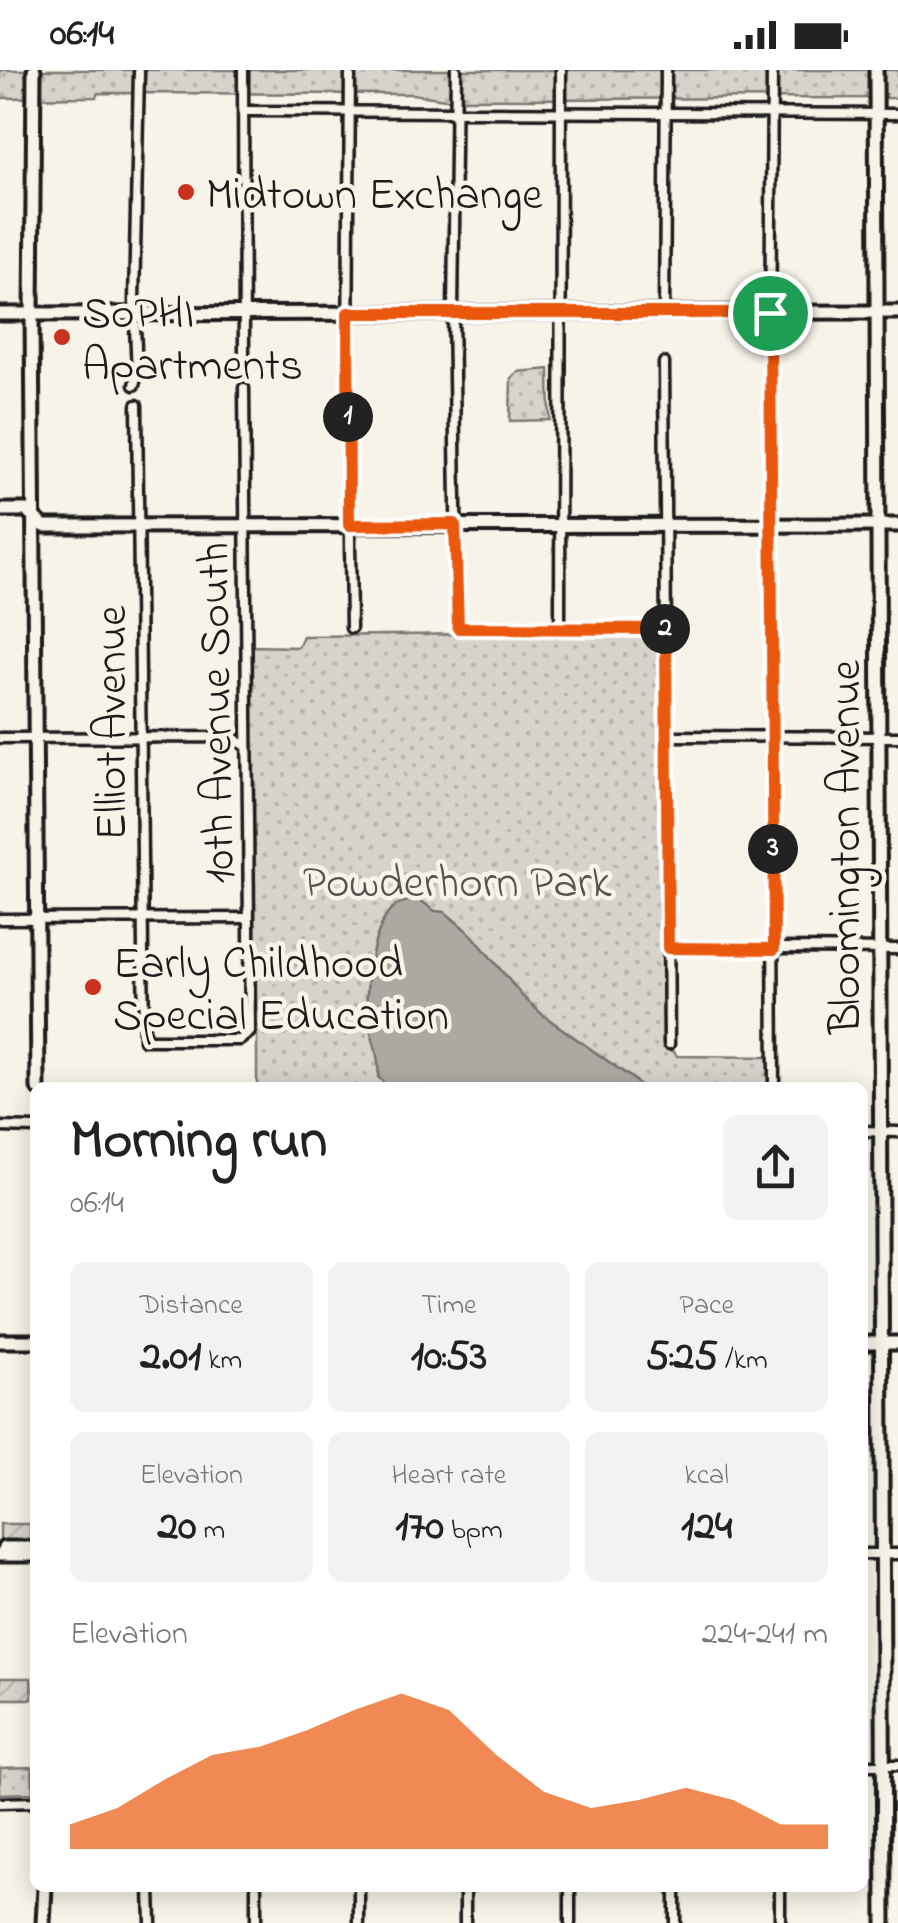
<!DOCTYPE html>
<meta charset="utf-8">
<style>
body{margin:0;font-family:"Indie Flower",sans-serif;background:#f2f2f2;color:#222;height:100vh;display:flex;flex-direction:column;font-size:38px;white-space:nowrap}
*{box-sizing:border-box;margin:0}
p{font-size:32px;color:#767676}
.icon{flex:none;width:55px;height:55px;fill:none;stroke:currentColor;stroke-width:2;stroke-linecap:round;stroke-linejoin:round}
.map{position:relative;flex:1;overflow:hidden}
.side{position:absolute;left:30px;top:1012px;width:838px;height:810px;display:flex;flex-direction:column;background:#fff;border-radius:15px;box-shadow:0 5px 25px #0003}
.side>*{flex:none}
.pin{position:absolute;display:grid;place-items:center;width:85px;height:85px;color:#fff;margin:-42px;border:5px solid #fff;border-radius:50%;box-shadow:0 2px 10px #0007}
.km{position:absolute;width:50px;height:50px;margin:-25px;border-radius:50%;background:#222;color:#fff;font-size:28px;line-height:50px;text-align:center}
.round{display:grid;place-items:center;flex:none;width:105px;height:105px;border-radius:15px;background:#f2f2f2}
.summary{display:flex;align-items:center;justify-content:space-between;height:170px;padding:0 40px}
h1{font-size:55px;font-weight:700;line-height:75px}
.figures{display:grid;grid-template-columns:repeat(3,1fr);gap:15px;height:170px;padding:10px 40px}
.figures div{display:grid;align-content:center;border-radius:15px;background:#f2f2f2;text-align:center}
.figures b{font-size:42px;font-weight:700}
.figures small{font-size:28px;font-weight:400}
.figures p{font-size:28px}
.chart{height:280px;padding:20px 40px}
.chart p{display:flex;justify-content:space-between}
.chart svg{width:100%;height:180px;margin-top:10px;fill:#ea580c;opacity:.7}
.status{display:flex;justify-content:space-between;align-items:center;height:70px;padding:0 50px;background:#fff;direction:ltr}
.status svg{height:28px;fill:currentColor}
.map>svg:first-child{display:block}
</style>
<div class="status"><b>06:14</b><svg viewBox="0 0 49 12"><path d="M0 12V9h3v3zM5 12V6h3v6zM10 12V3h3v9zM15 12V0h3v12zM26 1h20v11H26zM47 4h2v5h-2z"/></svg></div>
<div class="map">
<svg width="898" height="1853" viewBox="0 0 898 1853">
<defs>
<pattern id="park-dots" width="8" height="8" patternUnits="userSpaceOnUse" patternTransform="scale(2.5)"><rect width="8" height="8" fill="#d7d3cb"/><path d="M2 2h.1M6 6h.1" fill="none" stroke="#b8b5ae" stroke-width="1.8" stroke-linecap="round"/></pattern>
<pattern id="garden-furrows" width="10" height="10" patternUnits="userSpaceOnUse" patternTransform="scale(2.5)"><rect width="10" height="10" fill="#d7d3cb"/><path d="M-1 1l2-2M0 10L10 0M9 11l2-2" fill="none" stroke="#b8b5ae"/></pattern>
</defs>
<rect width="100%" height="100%" fill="#f7f3e8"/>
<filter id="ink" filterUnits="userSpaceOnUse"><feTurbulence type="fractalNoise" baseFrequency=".01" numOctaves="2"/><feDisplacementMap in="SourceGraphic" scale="20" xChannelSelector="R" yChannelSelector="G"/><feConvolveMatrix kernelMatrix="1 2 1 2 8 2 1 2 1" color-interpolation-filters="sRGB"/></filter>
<g filter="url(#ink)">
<g fill="url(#park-dots)" stroke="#7a7874" stroke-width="2.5">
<polygon points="0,0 898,0 898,28 445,29 412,24 98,23 96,27 0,28"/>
<polygon points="549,299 550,350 510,351 511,308 518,302"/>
<polygon points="660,562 663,967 677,986 770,987 770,1017 257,1017 257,962 254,961 250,576 298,577 303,566"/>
<polygon points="32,1697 33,1723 0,1724 0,1698"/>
</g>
<g fill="url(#garden-furrows)" stroke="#7a7874" stroke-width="2.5">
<rect x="0" y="1454" width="30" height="17"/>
<polygon points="0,1608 31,1608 32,1629 0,1629"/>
</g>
<path fill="#aca9a2" stroke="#72716c" stroke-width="2.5" d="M420 830 435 841 445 842 473 866 523 927 543 945 633 1009 640 1017H388L378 1007C380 988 373 972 369 954 362 926 371 852 397 835 404 830 411 831 420 830Z"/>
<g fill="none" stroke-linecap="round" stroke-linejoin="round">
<defs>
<g id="street">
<polyline points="350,0 348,295 351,558"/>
<polyline points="456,0 453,243 458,559 666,559"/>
<polyline points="772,0 770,291 774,1018"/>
<polyline points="245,41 898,44"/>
<polyline points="664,243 666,0"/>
<polyline points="664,293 669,974"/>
<polyline points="239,300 244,286 243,0"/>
<polyline points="134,315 137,304 134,231 139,2"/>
<polyline points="137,335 144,970 240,970 250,962 244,318"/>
<polyline points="560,559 561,0"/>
<polyline points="666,666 898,667"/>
<polyline points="0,668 232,667 246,676"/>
<polyline points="0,849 248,848"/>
<polyline points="668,877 898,879"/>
<polyline points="0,1057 35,1058"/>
<polyline points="862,1061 898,1062"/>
<polyline points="862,1484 898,1484"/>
<polyline points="862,1695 898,1695"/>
<polyline points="0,1733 35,1732"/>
<polyline points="150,1818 151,1853"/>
<polyline points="256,1818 256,1853"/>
<polyline points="359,1818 359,1853"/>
<polyline points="465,1818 465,1853"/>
<polyline points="570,1818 570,1853"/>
<polyline points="780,1818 780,1853"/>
<polyline points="675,1853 675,1818"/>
</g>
<g id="secondary">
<polyline points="34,0 32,244 38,1018"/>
<polyline points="876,0 884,1853"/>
<polyline points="0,244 898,242"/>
<polyline points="0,440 26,440 44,456 898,455"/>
<polyline points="0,1271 35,1271"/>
<polyline points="862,1273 898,1273"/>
<polyline points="4,1478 35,1478"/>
<polyline points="0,1485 35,1485"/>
<polyline points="43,1853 45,1818"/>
</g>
</defs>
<use href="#street" stroke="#1c1c1c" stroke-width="15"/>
<use href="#secondary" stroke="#1c1c1c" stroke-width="19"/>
<use href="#street" stroke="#f7f3e8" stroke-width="8"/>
<use href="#secondary" stroke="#f7f3e8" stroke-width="11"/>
</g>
</g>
<g fill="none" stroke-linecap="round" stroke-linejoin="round" filter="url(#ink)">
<defs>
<polygon id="route" points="348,243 770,243 774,879 668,878 666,559 458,558 455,454 349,455"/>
</defs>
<use href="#route" stroke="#fff" stroke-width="20"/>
<use href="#route" stroke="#ea580c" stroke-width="12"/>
</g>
<g fill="#c8321e" stroke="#f7f3e8" stroke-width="4">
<circle cx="186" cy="122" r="10"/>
<circle cx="62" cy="267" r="10"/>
<circle cx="93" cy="917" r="10"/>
</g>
<g text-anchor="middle" stroke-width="9" stroke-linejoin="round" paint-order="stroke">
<g font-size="45" fill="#1c1c1c" stroke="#f7f3e8" text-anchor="start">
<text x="206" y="138">Midtown Exchange</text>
<text x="82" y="257">SoPHI<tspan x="82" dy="52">Apartments</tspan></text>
<text x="113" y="907">Early Childhood<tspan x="113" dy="52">Special Education</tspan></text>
</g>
<g font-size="45" fill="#1c1c1c" stroke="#f7f3e8">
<text transform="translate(214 643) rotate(-91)" y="16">10th Avenue South</text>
<text transform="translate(109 653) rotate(-90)" y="16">Elliot Avenue</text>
<text transform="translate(843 777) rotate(-90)" y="16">Bloomington Avenue</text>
</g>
<g font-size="45" fill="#545351" stroke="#f7f3e8">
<text x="457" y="826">Powderhorn Park</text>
</g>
</g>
</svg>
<div class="pin" style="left:770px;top:243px;background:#1e9e55"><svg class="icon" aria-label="arrive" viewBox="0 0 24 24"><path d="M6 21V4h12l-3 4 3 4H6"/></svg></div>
<b class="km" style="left:348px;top:347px">1</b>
<b class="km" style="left:665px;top:559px">2</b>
<b class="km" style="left:773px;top:779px">3</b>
<section class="side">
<div class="summary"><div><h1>Morning run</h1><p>06:14</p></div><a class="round"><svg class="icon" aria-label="share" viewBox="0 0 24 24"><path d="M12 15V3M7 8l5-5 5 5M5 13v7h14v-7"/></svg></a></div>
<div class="figures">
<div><p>Distance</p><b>2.01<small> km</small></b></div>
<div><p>Time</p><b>10:53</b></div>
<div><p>Pace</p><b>5:25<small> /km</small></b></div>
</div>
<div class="figures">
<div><p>Elevation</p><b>20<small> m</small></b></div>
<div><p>Heart rate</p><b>170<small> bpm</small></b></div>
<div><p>kcal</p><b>124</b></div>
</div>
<div class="chart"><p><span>Elevation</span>224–241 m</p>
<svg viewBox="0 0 160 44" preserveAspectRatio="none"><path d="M0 44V38L10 34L20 27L30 21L40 19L50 15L60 10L70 6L80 10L90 21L100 30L110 34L120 32L130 29L140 32L150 38L160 38V44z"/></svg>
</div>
</section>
</div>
